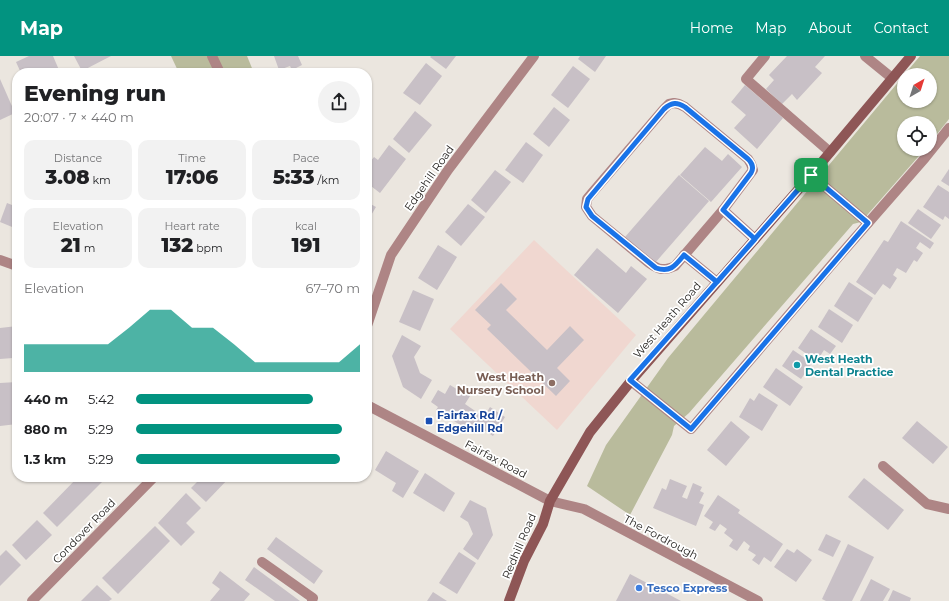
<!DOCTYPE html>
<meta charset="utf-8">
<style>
body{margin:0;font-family:Montserrat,sans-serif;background:#f2f2f2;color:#202124;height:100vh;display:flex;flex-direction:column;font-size:15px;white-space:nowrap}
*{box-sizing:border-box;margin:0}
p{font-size:13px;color:#757577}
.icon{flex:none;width:22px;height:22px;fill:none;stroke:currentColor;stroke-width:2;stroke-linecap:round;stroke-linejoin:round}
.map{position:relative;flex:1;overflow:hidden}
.drawer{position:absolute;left:12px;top:12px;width:360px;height:414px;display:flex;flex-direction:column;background:#fff;border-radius:16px;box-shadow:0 1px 3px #0004}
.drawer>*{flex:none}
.needle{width:26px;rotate:39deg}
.tools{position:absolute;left:897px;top:12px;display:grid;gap:8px}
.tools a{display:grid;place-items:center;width:40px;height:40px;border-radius:50%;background:#fff;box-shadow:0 1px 3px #0004;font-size:20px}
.pin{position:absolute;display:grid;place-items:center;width:34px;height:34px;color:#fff;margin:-17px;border-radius:8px;box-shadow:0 2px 6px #0006}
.round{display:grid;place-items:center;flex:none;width:42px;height:42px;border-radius:21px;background:#f2f2f2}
.head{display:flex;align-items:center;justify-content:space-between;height:68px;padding:0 12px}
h1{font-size:22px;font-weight:800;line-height:30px}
.metrics{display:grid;grid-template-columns:repeat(3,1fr);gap:6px;height:68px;padding:4px 12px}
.metrics div{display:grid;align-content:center;border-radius:10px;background:#f2f2f2;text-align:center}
.metrics b{font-size:20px;font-weight:800}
.metrics small{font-size:11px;font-weight:400}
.metrics p{font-size:11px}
.chart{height:112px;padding:8px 12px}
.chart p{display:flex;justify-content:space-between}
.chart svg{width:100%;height:72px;margin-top:4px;fill:#029380;opacity:.7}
ul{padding:0 12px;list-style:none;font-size:13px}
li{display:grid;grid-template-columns:64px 48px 1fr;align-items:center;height:30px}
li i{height:10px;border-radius:5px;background:#029380}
header{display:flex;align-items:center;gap:24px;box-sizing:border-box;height:56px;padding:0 20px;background:#029380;color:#fff}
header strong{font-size:19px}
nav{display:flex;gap:22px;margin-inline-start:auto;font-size:14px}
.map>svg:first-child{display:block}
</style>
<header>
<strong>Map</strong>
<nav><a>Home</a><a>Map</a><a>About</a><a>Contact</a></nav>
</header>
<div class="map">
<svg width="949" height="545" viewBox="0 0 949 545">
<rect width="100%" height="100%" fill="#ebe6df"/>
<polygon fill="#f0d7d0" points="534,184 636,279 557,374 450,273"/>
<g fill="#b9bb9c" fill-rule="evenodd">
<polygon points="171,0 247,0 254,17 179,17"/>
<path d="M920 0H949V63L930 87V67H904V93H925L861 166 853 168 689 357 674 370 672 379 630 459 587 430 606 389 668 302ZM904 19H930V45H904Z"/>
</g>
<g fill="#c8c0c6">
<polygon points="29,0 53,0 59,14 52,17 21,17 16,6"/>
<polygon points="74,0 111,0 82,15"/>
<polygon points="274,0 298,0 302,9 292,14 290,10 279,14"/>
<polygon points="431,0 456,0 446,13 430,1"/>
<polygon points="580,0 606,0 595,16 578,3"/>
<polygon points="787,0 825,0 815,11 822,17 797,44 792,38 782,48 766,33 774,24 769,19"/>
<polygon points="426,7 442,20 420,49 403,37"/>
<polygon points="573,10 590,23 568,52 551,39"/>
<polygon points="0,23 15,57 0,64"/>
<polygon points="745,29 783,62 757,93 734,72 746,59 731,46"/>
<polygon points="554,51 570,64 549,91 533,78"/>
<polygon points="415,55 432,69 409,97 393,83"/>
<polygon points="526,86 543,99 523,127 505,114"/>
<polygon points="389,89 406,103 380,137 367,127 367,110 374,101 378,104"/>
<polygon points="705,91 722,105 728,98 742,111 711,146 680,119"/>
<polygon points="949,113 949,130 941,125"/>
<polygon points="495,114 511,126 486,157 471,144"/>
<polygon points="679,119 709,145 655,207 625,181"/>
<polygon points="938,129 949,136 949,163 945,160 943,164 923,151"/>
<polygon points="367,146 376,151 367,166"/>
<polygon points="7,147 17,151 17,173 0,166"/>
<polygon points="468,148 485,161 461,190 445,176"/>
<polygon points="918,153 941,169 931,183 908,167"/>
<polygon points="901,165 934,187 930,193 920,186 916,192 923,197 917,206 914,204 906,217 897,212 893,219 897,222 890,233 883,228 875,239 856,226 884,184 888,186"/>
<polygon points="438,189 457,201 437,234 418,222"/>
<polygon points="597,192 626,217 631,210 647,223 618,257 574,219"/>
<polygon points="849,226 873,242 858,266 834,250"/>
<polygon points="501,227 517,243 506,254 547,294 570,270 584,284 557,312 570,325 556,340 487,273 491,269 475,254"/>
<polygon points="413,234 434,243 420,275 399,266"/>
<polygon points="829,253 853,269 842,287 818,271"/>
<polygon points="17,270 17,321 15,321 13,302 0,303 0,272"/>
<polygon points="811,273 836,290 830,298 824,294 817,305 798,292"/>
<polygon points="402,279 421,290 414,301 420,317 432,324 421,343 403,331 392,300"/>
<polygon points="793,294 812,307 801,323 782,310"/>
<polygon points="776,312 803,331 790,350 763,331"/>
<polygon points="17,326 17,368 0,370 0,327"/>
<polygon points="450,329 460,335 464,334 467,336 470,340 465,348 484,361 490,351 505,361 493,380 479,371 475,378 436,354 438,351 431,346 438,334 445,338"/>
<polygon points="759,337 778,349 762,375 739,361 750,342 754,345"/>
<polygon points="731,365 750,381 726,410 707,394"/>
<polygon points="917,365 948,391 933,408 902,382"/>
<polygon points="386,395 419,415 403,442 392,435 396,427 375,414"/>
<polygon points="425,417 455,437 444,456 413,437"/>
<polygon points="78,421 107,421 57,471 43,457"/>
<polygon points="202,421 230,421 206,446 191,432"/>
<polygon points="864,422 904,454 888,474 848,441"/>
<polygon points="670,423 687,430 682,441 687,443 693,427 702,431 700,435 704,437 699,447 704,449 696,470 653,452 662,432 666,434"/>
<polygon points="186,437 201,452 186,467 195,476 181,490 158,467"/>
<polygon points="718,439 740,454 738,457 783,488 771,506 764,501 759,509 752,504 756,499 748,494 750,490 744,485 737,495 729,490 733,484 724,477 727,473 720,468 715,475 709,472 713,466 704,460"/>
<polygon points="470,444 486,452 493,479 478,504 463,493 473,478 468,466 460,461"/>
<polygon points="37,464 52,479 26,504 12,489"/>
<polygon points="155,470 170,485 118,538 102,522"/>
<polygon points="826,478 841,485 833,501 818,494"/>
<polygon points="276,481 323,515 314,528 267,493"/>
<polygon points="848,488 874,501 852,545 826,545 822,543"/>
<polygon points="787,493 794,497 797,493 812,504 796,526 774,511"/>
<polygon points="6,494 21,509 0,530 0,500"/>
<polygon points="459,496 476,507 457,538 439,527"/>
<polygon points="254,511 300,545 275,545 245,524"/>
<polygon points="220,515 250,538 244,545 210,545 220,533 212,527"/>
<polygon points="630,518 681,545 616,545"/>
<polygon points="871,523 890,533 883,545 860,545"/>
<polygon points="97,529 112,543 109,545 81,545"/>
<polygon points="893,534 911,542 910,545 888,545"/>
<polygon points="433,536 447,545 427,545"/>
</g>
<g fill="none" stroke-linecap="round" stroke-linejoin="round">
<g stroke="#ae8585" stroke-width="10">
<polyline points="765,0 746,23 830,96"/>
<polyline points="865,0 892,22"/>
<path d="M674 47 679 48 685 51 748 103 751 108 753 114 723 154 675 210C664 215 659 214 649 207L592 160 586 151 587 143 592 137 664 53 669 48Z"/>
<polyline points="811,119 868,167"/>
<polyline points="723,154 755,183"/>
<polyline points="684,199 717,226"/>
<polyline points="631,325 691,373 834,206 925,102 949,72"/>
<polyline points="262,506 313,542 312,545"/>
</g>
<g stroke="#ae8585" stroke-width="10">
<polyline points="212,0 220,17"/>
<polyline points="0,204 17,210"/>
<polyline points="367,270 391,199 448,114 534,0"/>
<polyline points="367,349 550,445 584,453 758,545"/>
<polyline points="883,410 927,448 949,453"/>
<polyline points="32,545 154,421"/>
</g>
<polyline stroke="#8e5656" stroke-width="10" points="509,545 524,505 543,468 550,445 590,376 631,325 811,119 911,0"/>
</g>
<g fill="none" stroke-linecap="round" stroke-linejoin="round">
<defs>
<path id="route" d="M811 119 717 226 684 199C675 210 670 217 656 212L592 160 586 151 588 143 664 53C672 46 677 46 685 51L748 103C752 107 754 112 751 117L723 154 755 183 630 324 691 373 868 167 811 119"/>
</defs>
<use href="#route" stroke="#fff" stroke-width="8"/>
<use href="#route" stroke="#1a73e8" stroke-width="5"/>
</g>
<circle fill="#0f9aa8" stroke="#fff" stroke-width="1.5" cx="797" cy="309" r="4"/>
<circle fill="#8d6e63" stroke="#fff" stroke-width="1.5" cx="552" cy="327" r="4"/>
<rect fill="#1a4fb4" stroke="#fff" stroke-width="1.5" x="425" y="361" width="8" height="8" rx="2"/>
<circle fill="#3f7fe0" stroke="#fff" stroke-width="1.5" cx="639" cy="532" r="4"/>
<g text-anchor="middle" stroke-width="3.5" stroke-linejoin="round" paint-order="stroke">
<g font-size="11" fill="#252320" stroke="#fff">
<text transform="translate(429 122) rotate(-55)" y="4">Edgehill Road</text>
<text transform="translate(667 264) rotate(-49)" y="4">West Heath Road</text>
<text transform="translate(496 403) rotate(28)" y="4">Fairfax Road</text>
<text transform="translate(84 475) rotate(-46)" y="4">Condover Road</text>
<text transform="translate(661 481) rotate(28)" y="4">The Fordrough</text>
<text transform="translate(519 490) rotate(-67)" y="4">Redhill Road</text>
</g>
<g font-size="11" font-weight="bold" fill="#0d838f" stroke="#fff" text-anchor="start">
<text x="805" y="307">West Heath<tspan x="805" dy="13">Dental Practice</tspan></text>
</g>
<g font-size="11" font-weight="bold" fill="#785e54" stroke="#fff" text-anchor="end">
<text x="544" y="325">West Heath<tspan x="544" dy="13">Nursery School</tspan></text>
</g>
<g font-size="11" font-weight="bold" fill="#164399" stroke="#fff" text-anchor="start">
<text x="437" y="363">Fairfax Rd /<tspan x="437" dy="13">Edgehill Rd</tspan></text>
</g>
<g font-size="11" font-weight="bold" fill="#366cbe" stroke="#fff" text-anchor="start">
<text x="647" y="536">Tesco Express</text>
</g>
</g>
</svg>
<div class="tools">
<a><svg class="needle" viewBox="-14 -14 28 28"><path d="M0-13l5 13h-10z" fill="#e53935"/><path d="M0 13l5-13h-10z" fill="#757577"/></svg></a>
<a><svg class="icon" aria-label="locate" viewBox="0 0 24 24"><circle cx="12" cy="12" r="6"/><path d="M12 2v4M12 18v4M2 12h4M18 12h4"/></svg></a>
</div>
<div class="pin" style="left:811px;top:119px;background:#1e9e55"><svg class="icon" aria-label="arrive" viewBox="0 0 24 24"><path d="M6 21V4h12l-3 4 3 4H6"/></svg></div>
<section class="drawer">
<div class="head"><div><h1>Evening run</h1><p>20:07 · 7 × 440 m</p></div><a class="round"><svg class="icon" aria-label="share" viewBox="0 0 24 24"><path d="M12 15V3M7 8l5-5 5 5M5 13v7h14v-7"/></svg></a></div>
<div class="metrics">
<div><p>Distance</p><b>3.08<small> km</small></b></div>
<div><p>Time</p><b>17:06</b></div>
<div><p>Pace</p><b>5:33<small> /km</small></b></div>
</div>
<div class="metrics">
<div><p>Elevation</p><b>21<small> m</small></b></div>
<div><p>Heart rate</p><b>132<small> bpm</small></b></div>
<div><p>kcal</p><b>191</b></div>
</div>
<div class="chart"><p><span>Elevation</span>67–70 m</p>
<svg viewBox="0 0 160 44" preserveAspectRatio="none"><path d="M0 44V27L10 27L20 27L30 27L40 27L50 17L60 6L70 6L80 17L90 17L100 27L110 38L120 38L130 38L140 38L150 38L160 27V44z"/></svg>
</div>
<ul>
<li><b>440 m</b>5:42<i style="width:79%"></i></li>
<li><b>880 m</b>5:29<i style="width:92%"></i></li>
<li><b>1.3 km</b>5:29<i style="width:91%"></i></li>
</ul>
</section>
</div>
